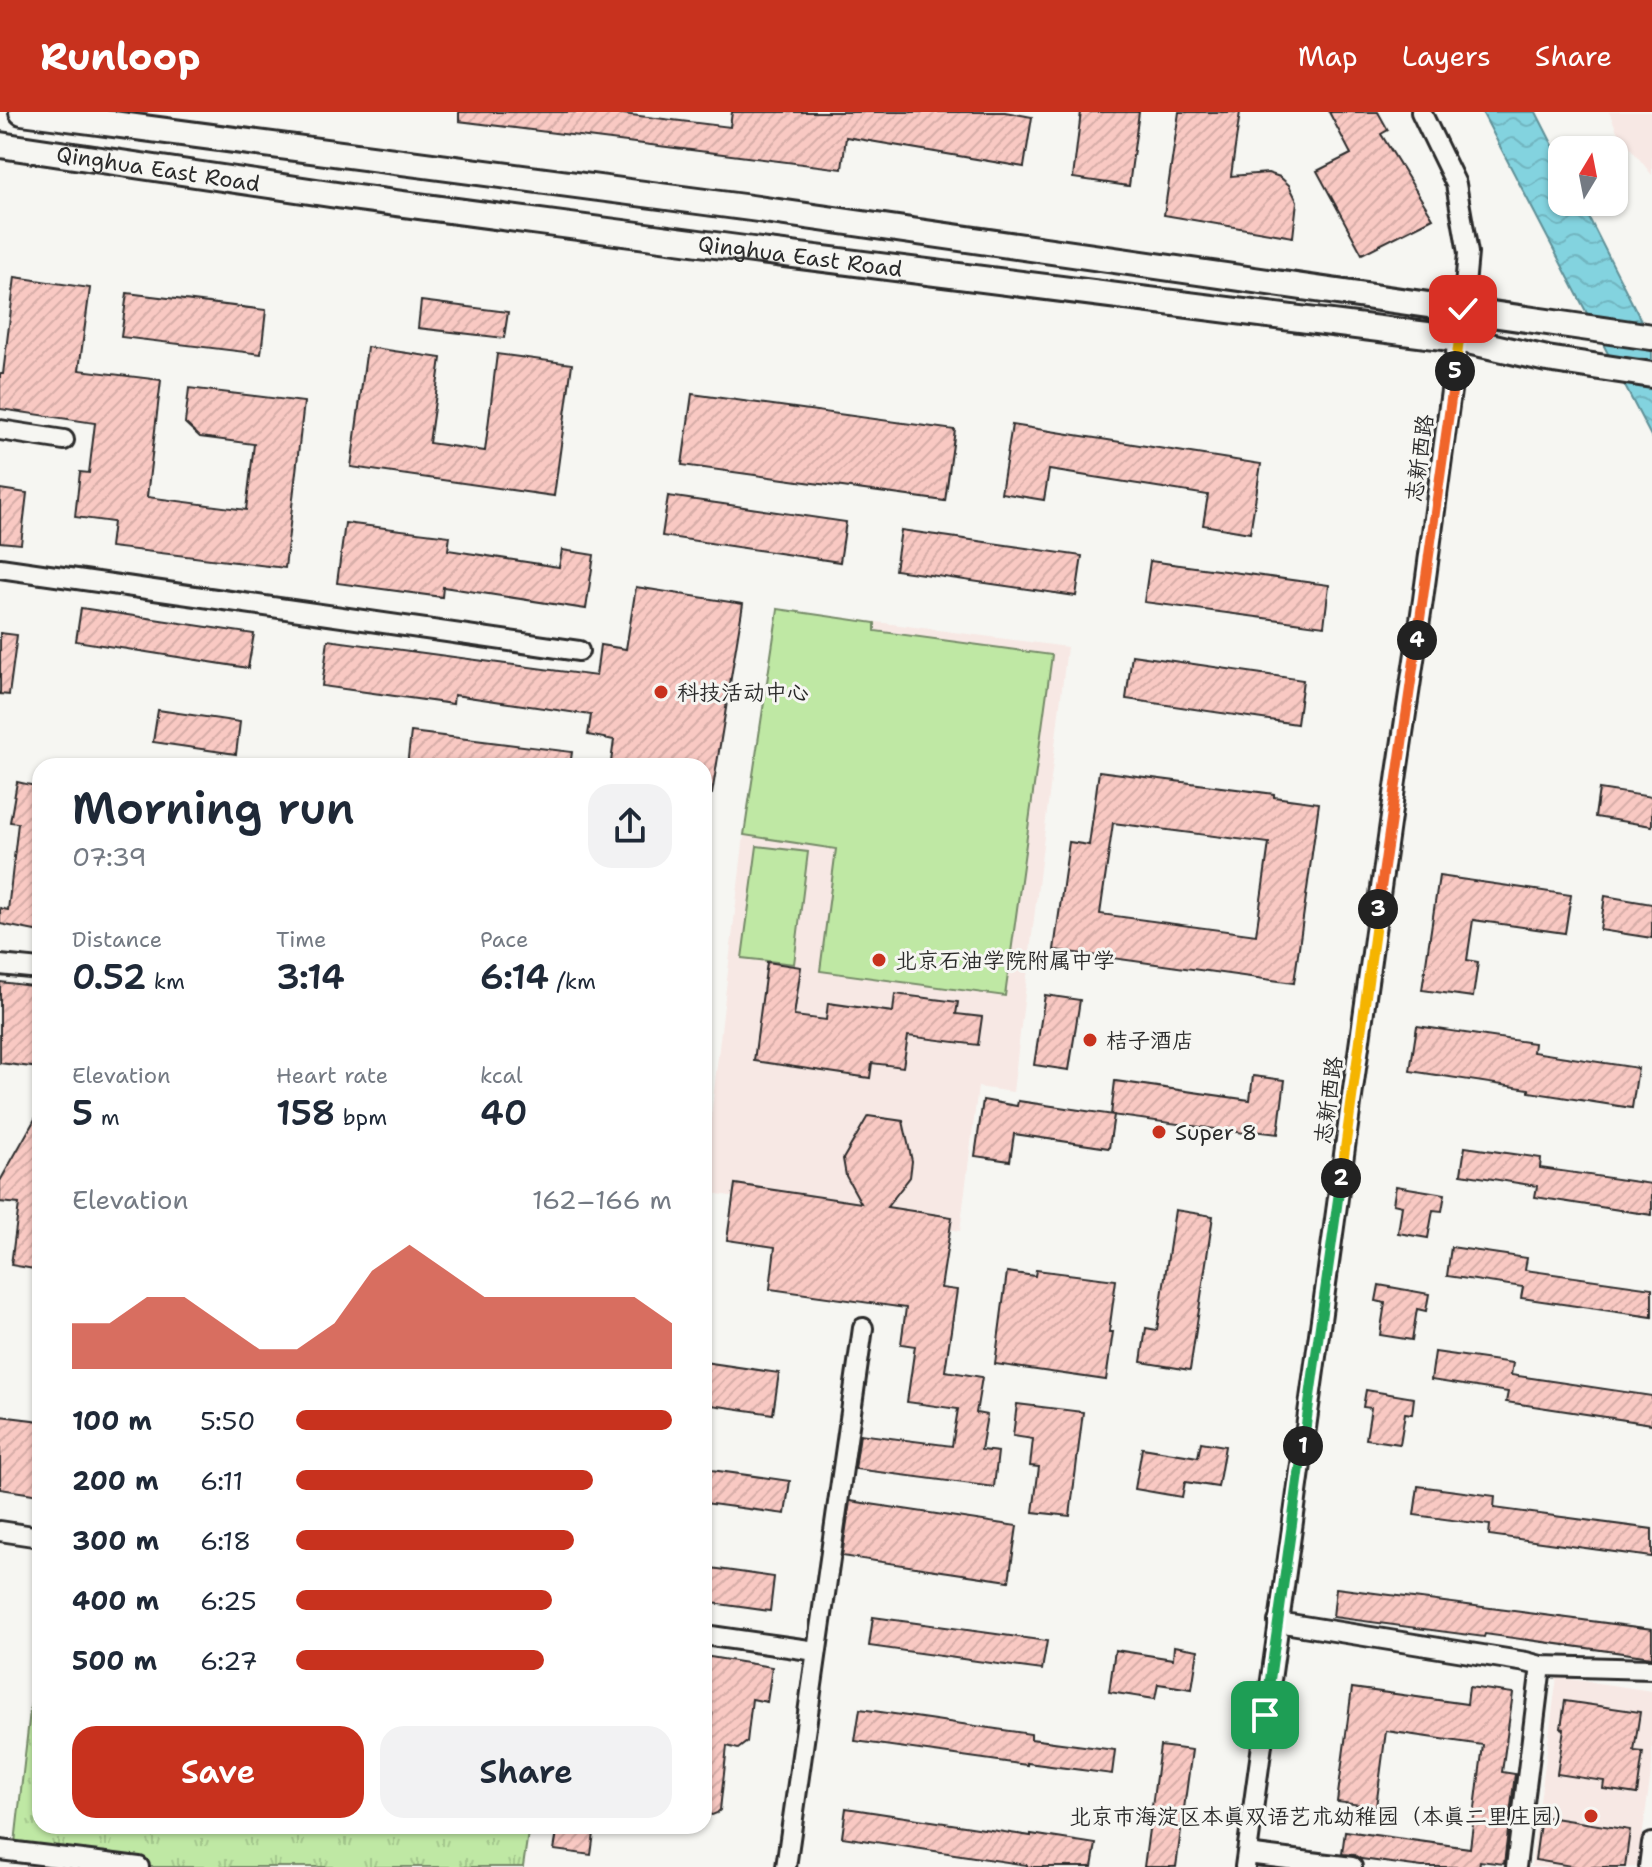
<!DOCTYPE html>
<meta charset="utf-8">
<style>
body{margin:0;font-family:"Shantell Sans","LXGW WenKai TC",sans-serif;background:#f2f2f3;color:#1f2937;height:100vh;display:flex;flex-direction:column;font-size:30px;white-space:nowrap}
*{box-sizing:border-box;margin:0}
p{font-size:26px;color:#747a83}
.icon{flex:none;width:44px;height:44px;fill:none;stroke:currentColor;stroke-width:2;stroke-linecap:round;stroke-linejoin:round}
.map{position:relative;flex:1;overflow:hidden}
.panel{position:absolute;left:32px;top:646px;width:680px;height:1076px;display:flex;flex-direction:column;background:#fff;border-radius:24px;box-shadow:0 2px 6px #0004}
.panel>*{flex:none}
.needle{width:52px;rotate:10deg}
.controls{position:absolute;left:1548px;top:24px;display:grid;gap:16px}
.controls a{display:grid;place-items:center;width:80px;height:80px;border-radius:16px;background:#fff;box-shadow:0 2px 6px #0004;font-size:40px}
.pin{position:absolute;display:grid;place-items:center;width:68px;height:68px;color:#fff;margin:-34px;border-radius:16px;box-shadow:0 4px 12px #0006}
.km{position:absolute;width:40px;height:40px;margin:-20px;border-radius:50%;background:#222;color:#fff;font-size:22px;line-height:40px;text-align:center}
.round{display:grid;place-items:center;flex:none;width:84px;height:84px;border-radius:24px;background:#f2f2f3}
.overview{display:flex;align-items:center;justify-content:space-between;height:136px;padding:0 40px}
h1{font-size:44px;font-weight:600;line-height:60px}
.stats{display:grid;grid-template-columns:repeat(3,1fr);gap:12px;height:136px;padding:8px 40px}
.stats div{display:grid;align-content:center}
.stats b{font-size:34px;font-weight:600}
.stats small{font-size:22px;font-weight:400}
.stats p{font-size:22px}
.chart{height:224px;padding:16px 40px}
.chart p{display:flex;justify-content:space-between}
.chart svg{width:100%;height:144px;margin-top:8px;fill:#c8321e;opacity:.7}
.button{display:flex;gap:16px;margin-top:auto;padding:16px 40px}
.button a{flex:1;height:92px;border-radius:24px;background:#c8321e;color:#fff;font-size:32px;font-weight:600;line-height:92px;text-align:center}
.button a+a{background:#f2f2f3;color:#1f2937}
ul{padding:0 40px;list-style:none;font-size:26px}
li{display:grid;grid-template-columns:128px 96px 1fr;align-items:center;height:60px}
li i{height:20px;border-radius:10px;background:#c8321e}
header{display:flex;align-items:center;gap:48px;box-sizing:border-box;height:112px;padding:0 40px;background:#c8321e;color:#fff}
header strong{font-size:38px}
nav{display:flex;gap:44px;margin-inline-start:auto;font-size:28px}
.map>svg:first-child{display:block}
</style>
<header>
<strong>Runloop</strong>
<nav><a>Map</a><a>Layers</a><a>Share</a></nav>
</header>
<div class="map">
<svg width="1652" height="1755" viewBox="0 0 1652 1755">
<defs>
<pattern id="park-tufts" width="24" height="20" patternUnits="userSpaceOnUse" patternTransform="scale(2)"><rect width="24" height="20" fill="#bfe8a4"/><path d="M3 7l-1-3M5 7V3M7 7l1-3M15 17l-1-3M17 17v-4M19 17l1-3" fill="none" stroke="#a4c78d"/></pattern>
<pattern id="water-waves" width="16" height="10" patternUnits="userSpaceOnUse" patternTransform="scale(2)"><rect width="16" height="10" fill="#83d3df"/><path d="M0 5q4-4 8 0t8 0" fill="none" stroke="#71b5c0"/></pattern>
<pattern id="building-hatch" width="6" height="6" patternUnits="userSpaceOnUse" patternTransform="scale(2)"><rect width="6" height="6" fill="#f9c9c3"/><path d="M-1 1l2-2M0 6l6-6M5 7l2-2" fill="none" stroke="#d6ada8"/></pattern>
</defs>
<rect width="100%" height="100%" fill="#f6f6f2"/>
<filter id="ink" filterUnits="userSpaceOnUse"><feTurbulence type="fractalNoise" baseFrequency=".0125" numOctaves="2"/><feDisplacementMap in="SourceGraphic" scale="16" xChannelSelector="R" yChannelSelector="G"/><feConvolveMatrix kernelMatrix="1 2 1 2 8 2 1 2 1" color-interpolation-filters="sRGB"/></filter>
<g filter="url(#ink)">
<g fill="#f7e8e4">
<polygon points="1609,0 1652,0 1652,63 1617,19"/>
<polygon points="778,497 1067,535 1013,980 978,975 960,1119 704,1080 704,1064 744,723"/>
<polygon points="1557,1565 1652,1579 1652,1654 1638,1755 1531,1755"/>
</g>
<polygon fill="url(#park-tufts)" stroke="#758a68" stroke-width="2" points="40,1511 40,1714 529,1714 523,1755 139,1755 14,1740"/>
<g fill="#bfe8a4" stroke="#758a68" stroke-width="2">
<polygon points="778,497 875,511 875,519 1052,543 1005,884 820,859 836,737 744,723"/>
<polygon points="757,734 808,740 794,852 742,846"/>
</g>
<polygon fill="url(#water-waves)" stroke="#609097" stroke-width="2" points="1482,0 1536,0 1562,51 1562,90 1581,90 1652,230 1652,326"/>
<g fill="url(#building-hatch)" stroke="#2b2b2b" stroke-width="2" fill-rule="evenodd">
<polygon points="459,0 606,0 730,15 732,0 1005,0 1032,5 1024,55 846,25 842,57 459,9"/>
<polygon points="1081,0 1139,0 1129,74 1073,66"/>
<polygon points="1179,0 1240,0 1231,64 1268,61 1280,65 1289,73 1297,89 1293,125 1164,103"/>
<polygon points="1329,0 1378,0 1388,18 1381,22 1433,106 1362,142 1317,59 1351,42"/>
<polygon points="15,165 90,176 79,258 161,268 147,385 246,398 254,332 200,325 185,311 189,276 304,290 285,456 110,435 113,410 75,405 80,360 89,361 95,311 0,297 0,262 3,262"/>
<polygon points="127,181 266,198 261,242 121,225"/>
<polygon points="421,189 508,200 504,226 418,216"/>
<polygon points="367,235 441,246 429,331 485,339 497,242 572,252 554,384 351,355"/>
<polygon points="692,282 955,318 945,389 682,353"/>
<polygon points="1012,313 1261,352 1250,421 1203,413 1208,383 1049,358 1044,388 1001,381"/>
<polygon points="0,377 27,381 21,432 0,430"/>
<polygon points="668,384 846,410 840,450 662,424"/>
<polygon points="345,411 450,424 448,438 559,455 562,438 594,443 586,497 443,475 442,485 337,471"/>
<polygon points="901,418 1082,444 1076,484 895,458"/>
<polygon points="1150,449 1329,473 1324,514 1144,490"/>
<polygon points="636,475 743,492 712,682 704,682 704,654 639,654 611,650 614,628 588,623 591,603 454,583 453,592 322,574 328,528 596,564 600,533 626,537"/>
<polygon points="81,496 254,522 248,556 76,529"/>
<polygon points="0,521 17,523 9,583 0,582"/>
<polygon points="1132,543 1303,568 1297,612 1126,587"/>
<polygon points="158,598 240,610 236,642 153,630"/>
<polygon points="411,620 572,640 570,654 407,654"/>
<path d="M1099 659 1274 682V685L1319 691 1294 871 1054 838 1069 730 1089 733ZM1113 711 1269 731 1256 823 1100 802Z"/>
<polygon points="17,670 40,675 40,820 0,812 0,796 8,798 18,711 10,710"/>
<polygon points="1599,677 1652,685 1652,714 1595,705"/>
<polygon points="1439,764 1571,783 1565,821 1473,808 1467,848 1478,850 1473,885 1422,878"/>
<polygon points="1605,784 1652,792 1652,826 1600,818"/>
<polygon points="767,850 801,855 794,904 826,908 828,891 893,900 895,882 958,890 956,902 982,905 978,933 908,924 903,955 872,951 870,966 754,949"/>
<polygon points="0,870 40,875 40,956 0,951"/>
<polygon points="1045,883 1080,888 1069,958 1034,953"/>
<polygon points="1417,914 1534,931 1533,940 1638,956 1632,996 1529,980 1529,977 1410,959"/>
<polygon points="1253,964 1285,968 1278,1022 1245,1018 1244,1021 1111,1003 1115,969 1250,988"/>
<polygon points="983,988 1017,994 1018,989 1114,1003 1109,1036 1014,1022 1010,1049 975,1044"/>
<polygon points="40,998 40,1158 11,1153 19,1092 0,1090 0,1069"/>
<polygon points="868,1004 903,1009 912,1049 910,1065 887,1095 952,1105 941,1176 957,1178 945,1259 982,1265 976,1301 987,1303 981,1338 998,1340 994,1375 855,1357 860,1322 952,1334 958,1297 907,1290 915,1234 901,1232 906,1196 770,1177 775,1135 727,1128 735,1072 861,1091 846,1064 843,1047"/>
<polygon points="1465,1035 1541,1046 1540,1056 1652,1072 1652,1103 1535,1085 1537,1074 1461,1062"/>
<polygon points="1396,1074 1445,1082 1442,1099 1433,1098 1428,1126 1398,1121 1402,1094 1393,1092"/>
<polygon points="1175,1098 1213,1104 1190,1258 1141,1250 1146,1216 1157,1218"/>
<polygon points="1451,1135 1527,1146 1525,1158 1652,1176 1652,1205 1521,1186 1523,1175 1447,1164"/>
<polygon points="1036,1158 1116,1168 1109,1220 1113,1220 1106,1268 995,1252 1007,1160 1035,1164"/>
<polygon points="1379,1173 1429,1182 1426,1199 1417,1197 1412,1228 1380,1223 1385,1191 1376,1189"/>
<polygon points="1435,1240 1513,1251 1511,1263 1652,1284 1652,1312 1506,1290 1508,1280 1431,1268"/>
<polygon points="704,1250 779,1261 773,1302 704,1292"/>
<polygon points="1366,1278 1414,1286 1412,1302 1405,1301 1400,1332 1366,1327 1371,1296 1363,1295"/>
<polygon points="1017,1292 1083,1300 1070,1404 1033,1400 1039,1355 1030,1354 1033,1327 1013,1324"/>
<polygon points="0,1304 40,1309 40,1383 0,1377"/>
<polygon points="1201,1330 1225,1334 1218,1375 1185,1370 1182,1385 1135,1377 1142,1336 1198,1345"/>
<polygon points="704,1357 790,1369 785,1402 704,1391"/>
<polygon points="1418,1374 1495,1384 1494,1396 1652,1417 1652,1445 1489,1423 1490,1413 1414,1403"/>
<polygon points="850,1389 1017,1414 1009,1469 842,1444"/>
<polygon points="704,1455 774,1465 770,1499 704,1490"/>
<polygon points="1336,1476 1652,1517 1652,1545 1485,1522 1484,1525 1333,1505"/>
<polygon points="873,1505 1047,1529 1042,1558 869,1534"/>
<polygon points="1174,1534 1198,1538 1192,1577 1158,1572 1155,1587 1109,1580 1115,1538 1173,1547"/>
<polygon points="704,1544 772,1555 767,1590 752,1587 747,1630 738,1637 727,1634 720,1698 717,1701 712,1703 704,1701 704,1636 708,1637 712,1601 704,1600"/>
<polygon points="1469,1575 1513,1581 1502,1660 1515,1662 1504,1752 1480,1749 1479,1755 1422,1755 1361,1747 1354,1743 1342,1742 1345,1719 1470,1736 1483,1633 1386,1619 1376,1695 1337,1690 1352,1576 1467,1592"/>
<polygon points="1565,1589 1640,1600 1634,1639 1643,1640 1637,1682 1603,1677 1604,1669 1557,1662 1564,1617 1561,1616"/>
<polygon points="860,1597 1031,1622 1031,1627 1115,1638 1112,1662 1027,1651 1027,1653 855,1629"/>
<polygon points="1160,1634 1192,1638 1176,1755 1144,1755"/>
<polygon points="846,1696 1031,1724 1031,1722 1096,1732 1092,1755 1027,1755 1027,1753 842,1725"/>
<polygon points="1541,1704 1630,1718 1625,1755 1577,1755 1535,1748"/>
<polygon points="558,1714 595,1714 591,1743 554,1738"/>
</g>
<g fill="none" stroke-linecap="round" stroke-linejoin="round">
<defs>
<g id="minor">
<polyline points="0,318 64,328"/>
<polyline points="0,456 579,539"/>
<polyline points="0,853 40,857"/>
<polyline points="0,1419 40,1425"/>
<polyline points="1278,1510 1526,1550 1541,1554 1652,1557"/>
<polyline points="704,1523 816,1539"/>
<polyline points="0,1738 139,1755"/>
<polyline points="1247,1742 1352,1755"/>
<polyline points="786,1755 863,1216"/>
<polyline points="1245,1755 1397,661 1423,488 1465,174 1468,141 1456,72 1421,0"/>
<polyline points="1516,1755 1541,1554"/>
<polyline points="1649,1755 1652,1731"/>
</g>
<g id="major">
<polyline points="22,0 751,96 1652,225"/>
<path id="s1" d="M0 33 350 85 745 137 1459 227 1547 247 1652 263"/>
</g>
</defs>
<use href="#minor" stroke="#2b2b2b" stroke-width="24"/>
<use href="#major" stroke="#2b2b2b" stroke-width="30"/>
<use href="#minor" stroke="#f6f6f2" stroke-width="18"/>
<use href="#major" stroke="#f6f6f2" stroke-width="24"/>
</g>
</g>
<g fill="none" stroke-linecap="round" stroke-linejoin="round" filter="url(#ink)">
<defs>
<polyline id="split-1" points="1265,1603 1303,1334"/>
<polyline id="split-2" points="1303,1334 1341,1066"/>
<polyline id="split-3" points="1341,1066 1378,797"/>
<polyline id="split-4" points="1378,797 1417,528"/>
<polyline id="split-5" points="1417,528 1455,259"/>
<polyline id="split-6" points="1455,259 1463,197"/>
</defs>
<use href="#split-1" stroke="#fff" stroke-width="16"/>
<use href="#split-2" stroke="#fff" stroke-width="16"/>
<use href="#split-3" stroke="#fff" stroke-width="16"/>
<use href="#split-4" stroke="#fff" stroke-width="16"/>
<use href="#split-5" stroke="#fff" stroke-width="16"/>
<use href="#split-6" stroke="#fff" stroke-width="16"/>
<use href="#split-1" stroke="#22a559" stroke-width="10"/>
<use href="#split-2" stroke="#22a559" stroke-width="10"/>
<use href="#split-3" stroke="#f5b400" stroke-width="10"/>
<use href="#split-4" stroke="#f0652b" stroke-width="10"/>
<use href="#split-5" stroke="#f0652b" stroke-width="10"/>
<use href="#split-6" stroke="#f5b400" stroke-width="10"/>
</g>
<g fill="#c8321e" stroke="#f6f6f2" stroke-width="3">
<circle cx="661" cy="580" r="8"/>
<circle cx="879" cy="848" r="8"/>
<circle cx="1090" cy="928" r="8"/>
<circle cx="1159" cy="1020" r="8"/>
<circle cx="1591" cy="1704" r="8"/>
</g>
<g text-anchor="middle" stroke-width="6" stroke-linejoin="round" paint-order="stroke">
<g font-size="22" fill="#2b2b2b" stroke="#f6f6f2">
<text dy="8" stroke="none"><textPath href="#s1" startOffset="160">Qinghua East Road</textPath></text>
<text dy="8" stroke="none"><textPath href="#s1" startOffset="808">Qinghua East Road</textPath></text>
<text transform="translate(1419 346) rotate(-82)" y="8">志新西路</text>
<text transform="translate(1328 988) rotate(-82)" y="8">志新西路</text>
</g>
<g font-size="22" fill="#2b2b2b" stroke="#f6f6f2" text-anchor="start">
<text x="677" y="588">科技活动中心</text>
<text x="895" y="856">北京石油学院附属中学</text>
<text x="1106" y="936">桔子酒店</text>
<text x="1175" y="1028">Super 8</text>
<text x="1575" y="1712" text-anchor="end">北京市海淀区本真双语艺术幼稚园（本真二里庄园）</text>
</g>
</g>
</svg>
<div class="controls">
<a><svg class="needle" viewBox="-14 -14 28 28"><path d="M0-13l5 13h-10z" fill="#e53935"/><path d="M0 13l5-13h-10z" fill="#747a83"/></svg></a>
</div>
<div class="pin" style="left:1265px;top:1603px;background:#1e9e55"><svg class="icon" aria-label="arrive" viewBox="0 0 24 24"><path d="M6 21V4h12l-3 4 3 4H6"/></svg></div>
<div class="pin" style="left:1463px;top:197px;background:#d93025"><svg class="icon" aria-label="check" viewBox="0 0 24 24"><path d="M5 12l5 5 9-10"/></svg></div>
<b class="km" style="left:1303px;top:1334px">1</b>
<b class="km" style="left:1341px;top:1066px">2</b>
<b class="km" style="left:1378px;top:797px">3</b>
<b class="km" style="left:1417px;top:528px">4</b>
<b class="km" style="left:1455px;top:259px">5</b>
<section class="panel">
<div class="overview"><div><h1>Morning run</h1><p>07:39</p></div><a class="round"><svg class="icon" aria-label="share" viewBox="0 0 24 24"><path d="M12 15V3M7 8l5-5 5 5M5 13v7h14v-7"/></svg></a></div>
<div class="stats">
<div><p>Distance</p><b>0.52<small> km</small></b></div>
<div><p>Time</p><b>3:14</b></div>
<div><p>Pace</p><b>6:14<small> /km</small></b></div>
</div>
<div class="stats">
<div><p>Elevation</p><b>5<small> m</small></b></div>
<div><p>Heart rate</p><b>158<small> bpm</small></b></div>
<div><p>kcal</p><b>40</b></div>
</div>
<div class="chart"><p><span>Elevation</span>162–166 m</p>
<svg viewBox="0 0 160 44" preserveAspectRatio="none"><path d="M0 44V30L10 30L20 22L30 22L40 30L50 38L60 38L70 30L80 14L90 6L100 14L110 22L120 22L130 22L140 22L150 22L160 30V44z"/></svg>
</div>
<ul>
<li><b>100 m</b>5:50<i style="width:100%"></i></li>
<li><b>200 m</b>6:11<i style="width:79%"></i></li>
<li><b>300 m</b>6:18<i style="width:74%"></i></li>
<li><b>400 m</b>6:25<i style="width:68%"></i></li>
<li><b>500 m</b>6:27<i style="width:66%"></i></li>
</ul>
<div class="button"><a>Save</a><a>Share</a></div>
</section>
</div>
